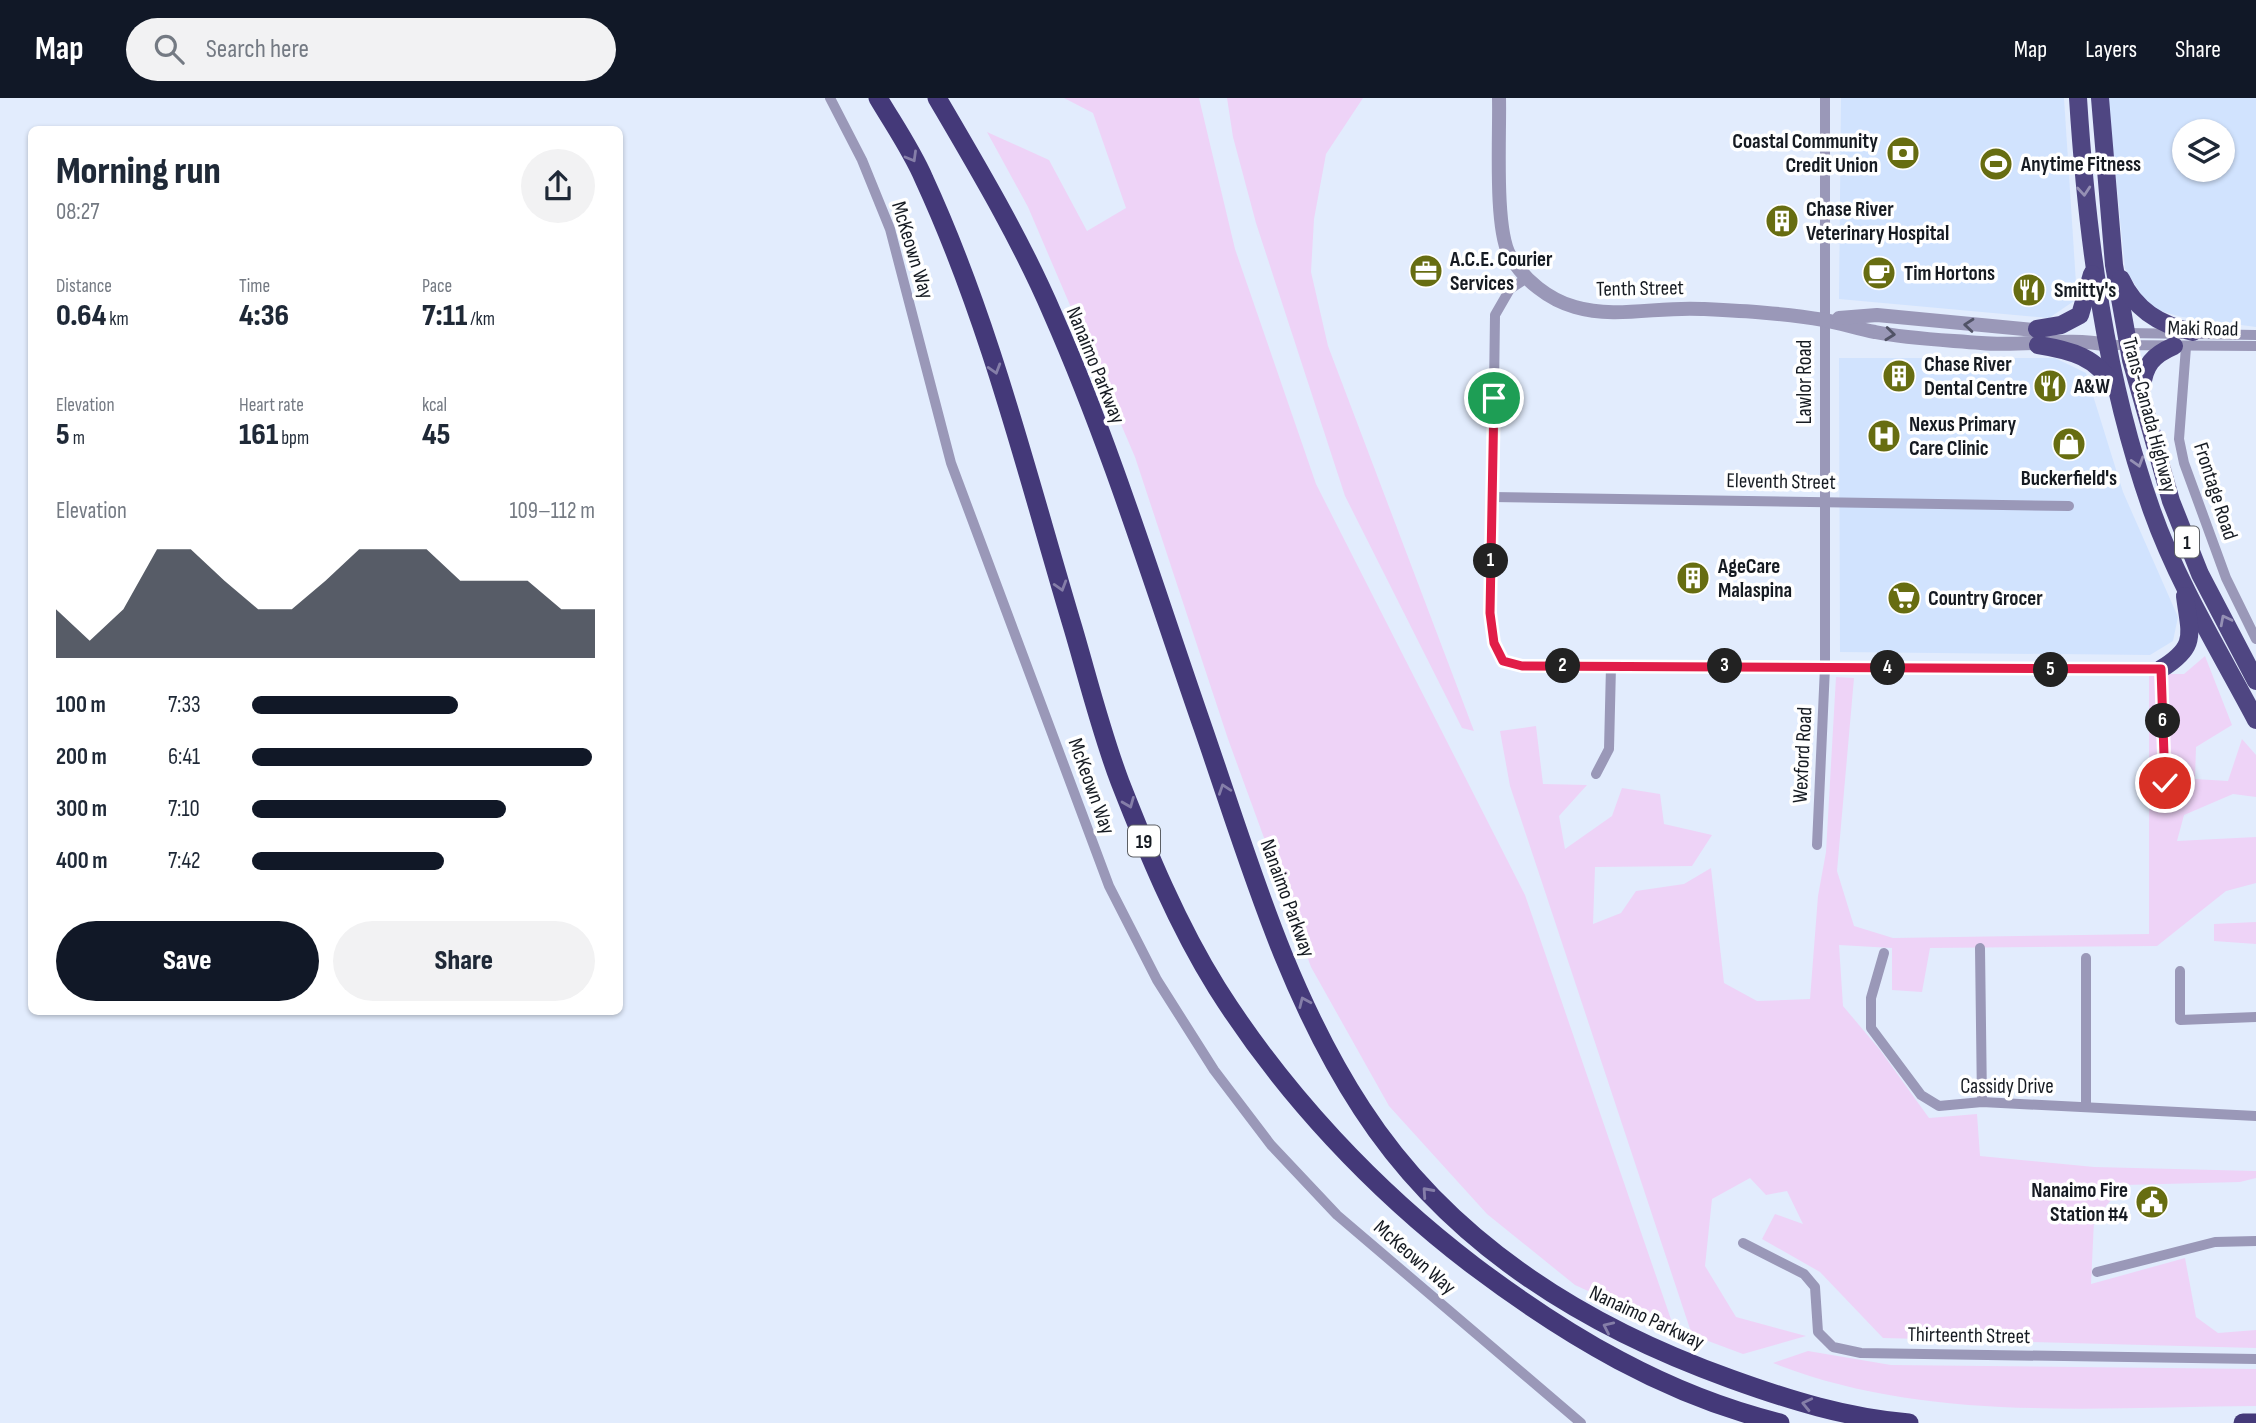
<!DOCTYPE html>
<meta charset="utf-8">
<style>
body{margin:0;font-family:"Sofia Sans Condensed",sans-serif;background:#f2f2f3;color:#1f2937;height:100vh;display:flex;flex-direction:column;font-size:26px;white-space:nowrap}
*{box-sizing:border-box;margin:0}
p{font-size:23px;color:#747a83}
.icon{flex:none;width:38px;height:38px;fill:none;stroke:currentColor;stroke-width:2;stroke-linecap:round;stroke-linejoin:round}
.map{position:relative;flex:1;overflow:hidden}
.side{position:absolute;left:28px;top:28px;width:595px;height:889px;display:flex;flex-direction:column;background:#fff;border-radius:10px;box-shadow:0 2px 5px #0004}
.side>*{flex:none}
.controls{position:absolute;left:2172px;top:21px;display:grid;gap:14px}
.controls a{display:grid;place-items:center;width:63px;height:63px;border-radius:50%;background:#fff;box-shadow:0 2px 5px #0004;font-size:35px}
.pin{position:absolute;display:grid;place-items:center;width:60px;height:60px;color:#fff;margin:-30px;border:4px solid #fff;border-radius:50%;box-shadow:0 2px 7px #0007}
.km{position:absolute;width:35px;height:35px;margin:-18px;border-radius:50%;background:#222;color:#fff;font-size:19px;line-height:35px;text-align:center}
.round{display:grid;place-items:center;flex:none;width:74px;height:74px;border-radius:37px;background:#f2f2f3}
.summary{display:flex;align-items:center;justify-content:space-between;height:119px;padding:0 28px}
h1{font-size:38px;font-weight:800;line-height:52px}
.metrics{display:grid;grid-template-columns:repeat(3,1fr);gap:10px;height:119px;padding:7px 28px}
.metrics div{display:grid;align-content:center}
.metrics b{font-size:30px;font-weight:800}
.metrics small{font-size:19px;font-weight:400}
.metrics p{font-size:19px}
.chart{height:196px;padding:14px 28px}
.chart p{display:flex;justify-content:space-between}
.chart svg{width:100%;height:126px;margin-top:7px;fill:#111827;opacity:.7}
.cta{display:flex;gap:14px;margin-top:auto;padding:14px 28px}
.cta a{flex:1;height:80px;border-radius:42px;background:#111827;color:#fff;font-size:28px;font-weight:800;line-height:80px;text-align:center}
.cta a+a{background:#f2f2f3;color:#1f2937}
ul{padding:0 28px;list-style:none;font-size:23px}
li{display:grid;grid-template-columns:112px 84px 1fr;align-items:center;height:52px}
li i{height:18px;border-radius:9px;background:#111827}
header{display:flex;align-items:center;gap:42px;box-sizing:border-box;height:98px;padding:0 35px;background:#111827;color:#fff}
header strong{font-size:33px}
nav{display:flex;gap:38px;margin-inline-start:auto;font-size:24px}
.search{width:490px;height:63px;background:#f2f2f3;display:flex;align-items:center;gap:18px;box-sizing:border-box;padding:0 24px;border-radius:38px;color:#747a83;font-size:26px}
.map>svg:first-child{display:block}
</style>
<header>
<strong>Map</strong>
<div class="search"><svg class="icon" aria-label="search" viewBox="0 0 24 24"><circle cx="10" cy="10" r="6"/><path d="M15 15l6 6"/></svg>Search here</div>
<nav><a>Map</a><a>Layers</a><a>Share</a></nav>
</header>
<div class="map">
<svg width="2256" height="1325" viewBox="0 0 2256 1325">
<rect width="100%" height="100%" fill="#e2ecfd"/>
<g fill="#d1e3fe" fill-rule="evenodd">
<polygon points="1841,0 2064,0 2077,201 2049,220 1839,201"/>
<path d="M2108 0H2256V229L2182 219 2150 210 2125 171ZM2184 33H2222V72H2184Z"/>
<polygon points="1839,260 2055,260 2086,275 2123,394 2178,519 2173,543 2150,557 1840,554"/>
</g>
<g fill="#eed3f7">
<polygon points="1064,0 1199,0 1235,151 1316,386 1525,797 1675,1233 1575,1187 1487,1116 1389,1008 1311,869 1228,641 1135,359 1028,109 987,34 1049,62 1087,133 1126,110 1093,15"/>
<polygon points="1227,0 1363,0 1326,56 1314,121 1311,174 1328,248 1474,633 1462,630 1345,398 1256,125 1233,39"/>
<polygon points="2205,558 2232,627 2196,649 2195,681 2228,683 2242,641 2256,657 2256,699 2233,696 2184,717 2177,743 2256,739 2256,785 2226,793 2157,848 1930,850 1922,894 1892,892 1892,850 1839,847 1843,908 1880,952 1929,1020 1977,1016 1980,1058 2094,1069 2256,1073 2256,1080 2240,1084 2124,1087 2094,1122 2091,1186 2185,1160 2196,1219 2218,1235 2256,1232 2256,1250 1883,1240 1820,1174 1762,1141 1775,1116 1803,1126 1787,1093 1766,1097 1750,1080 1712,1101 1705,1168 1736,1219 1806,1238 1743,1256 1692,1237 1510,688 1500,633 1536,628 1543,686 1587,687 1559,718 1565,751 1612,718 1622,690 1660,696 1664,726 1712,737 1692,768 1595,769 1593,826 1621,815 1636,793 1684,786 1711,770 1724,885 1757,903 1810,901 1818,798 1826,754 1836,579 1854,580 1837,773 1854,828 1893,840 2149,836 2149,576 2184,576"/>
<polygon points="2256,824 2256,846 2214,843 2214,826"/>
<path d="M1808 1253 1891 1267 2256 1271V1308C2096 1309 1925 1325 1773 1265Z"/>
</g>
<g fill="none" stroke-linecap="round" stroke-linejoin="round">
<g stroke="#9a98b8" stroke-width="10">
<polyline points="830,0 862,62 890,131 951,365 1109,788 1157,882 1214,972 1271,1047 1337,1117 1581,1325"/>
<polyline points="1527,180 1510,191 1495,217 1491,515 1494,545 1503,563 1522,568 2161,571 2165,685"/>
<polyline points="2127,235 2256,237"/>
<polyline points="2108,247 2256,248"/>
<polyline points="2186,249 2179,341 2184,365 2226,480 2256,541"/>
<polyline points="1492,399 2069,408"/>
<polyline points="1596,676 1609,651 1611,568"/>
<polyline points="1817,747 1825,569 1825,0"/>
<polyline points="1980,850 1982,1004"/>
<polyline points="1884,855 1871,900 1871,930 1921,997 1939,1008 1982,1004 2256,1018"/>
<polyline points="2180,873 2180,922 2256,919"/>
<polyline points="2086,1008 2086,860"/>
<polyline points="1743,1145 1804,1176 1815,1189 1818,1234 1833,1249 1861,1255 2256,1261"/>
<polyline points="2097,1174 2215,1144 2256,1143"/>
</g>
<g stroke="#9a98b8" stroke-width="14">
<path d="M1499 0C1500 35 1494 131 1510 158 1524 182 1549 202 1575 209 1616 221 1660 208 1702 211 1742 213 1784 215 1824 222 1841 225 1858 231 1875 234 1909 241 1946 242 1981 245 2023 249 2066 239 2108 247"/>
<polyline points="1839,220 1877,217 2045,233"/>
</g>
<g stroke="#4f4682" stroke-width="18">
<path d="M2078 0C2087 140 2105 280 2152 413 2178 486 2220 554 2256 622"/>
<polyline points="2100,0 2114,167 2131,262 2171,403 2200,476 2256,583"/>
<path d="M2121 181C2135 212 2160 227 2193 234"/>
<polyline points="2037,231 2061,227 2080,217 2092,176"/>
<path d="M2038 247C2070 252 2098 259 2113 289"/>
<path d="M2142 290C2144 267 2153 257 2174 248"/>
<path d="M2161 571C2198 548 2190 537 2185 498"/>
</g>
<g stroke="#443979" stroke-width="19">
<path d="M878 0C894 27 912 53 924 81 990 224 1028 380 1073 530 1088 581 1101 634 1120 684 1147 753 1177 826 1217 890 1284 996 1374 1092 1474 1168 1567 1238 1666 1297 1780 1325"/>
<path d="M937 0C978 70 1021 142 1053 217 1112 351 1155 492 1203 630 1248 760 1286 895 1362 1011 1449 1145 1583 1228 1731 1281 1789 1302 1847 1320 1909 1325"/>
<polyline points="2243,1325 2256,1325"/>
</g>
</g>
<defs><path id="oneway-chevron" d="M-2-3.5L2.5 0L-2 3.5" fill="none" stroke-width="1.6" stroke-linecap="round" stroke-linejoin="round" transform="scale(1.75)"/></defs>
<g stroke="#857ea8">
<use href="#oneway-chevron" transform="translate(912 59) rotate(60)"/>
<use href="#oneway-chevron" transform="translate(995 271) rotate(73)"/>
<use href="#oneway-chevron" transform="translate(1061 488) rotate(73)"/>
<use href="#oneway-chevron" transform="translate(1224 691) rotate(-109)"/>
<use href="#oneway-chevron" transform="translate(1129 705) rotate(68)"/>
<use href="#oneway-chevron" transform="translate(1304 904) rotate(-114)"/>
<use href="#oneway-chevron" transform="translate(1427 1094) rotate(-132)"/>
<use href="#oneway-chevron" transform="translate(1608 1229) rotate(-155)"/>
<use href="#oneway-chevron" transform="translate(1807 1306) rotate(-167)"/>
</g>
<g stroke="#9590b4">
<use href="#oneway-chevron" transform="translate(2084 93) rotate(85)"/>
<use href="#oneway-chevron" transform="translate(2138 364) rotate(73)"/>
<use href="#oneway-chevron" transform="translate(2225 522) rotate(-117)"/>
</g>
<g stroke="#515366">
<use href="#oneway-chevron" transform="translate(1969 227) rotate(-175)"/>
<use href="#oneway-chevron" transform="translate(1890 236) rotate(6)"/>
</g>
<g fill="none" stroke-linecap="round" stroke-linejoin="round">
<defs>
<polyline id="route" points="1494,300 1490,515 1494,545 1503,563 1522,568 2161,571 2165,685"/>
</defs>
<use href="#route" stroke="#fff" stroke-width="14"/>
<use href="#route" stroke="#e11d48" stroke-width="9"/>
</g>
<defs>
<symbol id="bank-disc" viewBox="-11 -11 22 22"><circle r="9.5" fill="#676d11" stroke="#fff"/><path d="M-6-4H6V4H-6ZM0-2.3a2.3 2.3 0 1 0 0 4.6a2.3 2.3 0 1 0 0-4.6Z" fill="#fff"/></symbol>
<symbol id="stadium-disc" viewBox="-11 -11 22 22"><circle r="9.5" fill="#676d11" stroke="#fff"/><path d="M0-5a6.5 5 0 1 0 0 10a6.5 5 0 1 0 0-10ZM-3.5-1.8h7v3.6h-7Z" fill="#fff"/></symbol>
<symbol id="building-disc" viewBox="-11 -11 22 22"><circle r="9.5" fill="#676d11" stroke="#fff"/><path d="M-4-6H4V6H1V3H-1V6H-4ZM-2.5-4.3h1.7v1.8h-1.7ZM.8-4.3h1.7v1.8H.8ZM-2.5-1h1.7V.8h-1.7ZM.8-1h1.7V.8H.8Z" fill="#fff"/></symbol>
<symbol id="office-disc" viewBox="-11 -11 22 22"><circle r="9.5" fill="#676d11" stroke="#fff"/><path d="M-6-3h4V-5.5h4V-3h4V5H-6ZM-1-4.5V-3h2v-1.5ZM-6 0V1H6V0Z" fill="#fff"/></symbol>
<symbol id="cafe-disc" viewBox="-11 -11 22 22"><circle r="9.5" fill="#676d11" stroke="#fff"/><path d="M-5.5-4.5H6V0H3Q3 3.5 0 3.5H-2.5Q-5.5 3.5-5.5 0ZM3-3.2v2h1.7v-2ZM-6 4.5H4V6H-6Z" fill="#fff"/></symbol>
<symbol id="restaurant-disc" viewBox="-11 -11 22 22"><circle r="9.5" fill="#676d11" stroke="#fff"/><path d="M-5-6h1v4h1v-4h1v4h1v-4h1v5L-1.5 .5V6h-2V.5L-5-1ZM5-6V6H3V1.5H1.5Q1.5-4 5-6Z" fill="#fff"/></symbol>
<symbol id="hospital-disc" viewBox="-11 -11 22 22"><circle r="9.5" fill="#676d11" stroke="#fff"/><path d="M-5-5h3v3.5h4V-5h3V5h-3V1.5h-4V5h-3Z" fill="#fff"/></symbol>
<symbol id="shop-disc" viewBox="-11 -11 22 22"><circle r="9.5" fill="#676d11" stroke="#fff"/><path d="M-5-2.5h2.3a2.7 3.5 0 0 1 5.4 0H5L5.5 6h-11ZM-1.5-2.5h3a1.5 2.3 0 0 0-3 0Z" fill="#fff"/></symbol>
<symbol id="supermarket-disc" viewBox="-11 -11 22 22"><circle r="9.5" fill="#676d11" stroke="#fff"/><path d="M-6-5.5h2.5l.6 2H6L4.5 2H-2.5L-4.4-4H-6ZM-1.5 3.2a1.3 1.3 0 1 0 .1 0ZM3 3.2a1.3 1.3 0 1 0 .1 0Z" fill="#fff"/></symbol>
<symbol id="civic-disc" viewBox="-11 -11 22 22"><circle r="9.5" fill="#676d11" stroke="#fff"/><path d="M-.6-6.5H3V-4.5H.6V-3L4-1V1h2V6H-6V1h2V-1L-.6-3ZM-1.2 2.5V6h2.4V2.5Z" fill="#fff"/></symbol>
</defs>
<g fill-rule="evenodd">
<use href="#bank-disc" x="1884" y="36" width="38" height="38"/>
<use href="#stadium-disc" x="1977" y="47" width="38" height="38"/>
<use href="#building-disc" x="1763" y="104" width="38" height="38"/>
<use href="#office-disc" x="1407" y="154" width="38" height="38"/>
<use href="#cafe-disc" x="1860" y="156" width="38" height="38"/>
<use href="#restaurant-disc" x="2010" y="173" width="38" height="38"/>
<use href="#building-disc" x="1880" y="259" width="38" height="38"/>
<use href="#restaurant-disc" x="2031" y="269" width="38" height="38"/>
<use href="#hospital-disc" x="1865" y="319" width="38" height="38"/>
<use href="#shop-disc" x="2050" y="327" width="38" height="38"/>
<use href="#building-disc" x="1674" y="461" width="38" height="38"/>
<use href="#supermarket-disc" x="1885" y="481" width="38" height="38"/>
<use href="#civic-disc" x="2133" y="1085" width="38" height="38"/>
</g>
<g text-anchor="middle" stroke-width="7" stroke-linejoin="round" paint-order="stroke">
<g fill="#fff" stroke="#5c5f64" stroke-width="2">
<rect x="2175" y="428.5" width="24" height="31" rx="5"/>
<rect x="1128" y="727.5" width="32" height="31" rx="5"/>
</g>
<g font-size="19" font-weight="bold" fill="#161b22">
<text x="2187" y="451">1</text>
<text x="1144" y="750">19</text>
</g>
<g font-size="21" font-weight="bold" fill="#161b22" stroke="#fff" text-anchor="start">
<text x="1878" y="50" text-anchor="end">Coastal Community<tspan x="1878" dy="24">Credit Union</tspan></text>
<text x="2021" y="73">Anytime Fitness</text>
<text x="1806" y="118">Chase River<tspan x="1806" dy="24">Veterinary Hospital</tspan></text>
<text x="1450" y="168">A.C.E. Courier<tspan x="1450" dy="24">Services</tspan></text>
<text x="1904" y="182">Tim Hortons</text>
<text x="2054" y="199">Smitty's</text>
<text x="1924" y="273">Chase River<tspan x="1924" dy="24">Dental Centre</tspan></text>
<text x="2074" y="295">A&amp;W</text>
<text x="1909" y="333">Nexus Primary<tspan x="1909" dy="24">Care Clinic</tspan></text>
<text x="2069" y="387" text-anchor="middle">Buckerfield's</text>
<text x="1718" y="475">AgeCare<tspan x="1718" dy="24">Malaspina</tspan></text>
<text x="1928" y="507">Country Grocer</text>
<text x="2128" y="1099" text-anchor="end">Nanaimo Fire<tspan x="2128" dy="24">Station #4</tspan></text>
</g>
<g font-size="21" fill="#161b22" stroke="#fff">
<text transform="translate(913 152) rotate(73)" y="7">McKeown Way</text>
<text transform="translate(1640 190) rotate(-1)" y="7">Tenth Street</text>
<text transform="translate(2203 230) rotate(1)" y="7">Maki Road</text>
<text transform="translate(1096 267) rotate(68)" y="7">Nanaimo Parkway</text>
<text transform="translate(1804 284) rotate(-90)" y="7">Lawlor Road</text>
<text transform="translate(2150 317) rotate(75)" y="7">Trans-Canada Highway</text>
<text transform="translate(1781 383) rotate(1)" y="7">Eleventh Street</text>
<text transform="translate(2216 393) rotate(72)" y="7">Frontage Road</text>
<text transform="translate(1802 657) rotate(-87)" y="7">Wexford Road</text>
<text transform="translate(1092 688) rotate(70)" y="7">McKeown Way</text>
<text transform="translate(1288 800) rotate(70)" y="7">Nanaimo Parkway</text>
<text x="2007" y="995">Cassidy Drive</text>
<text transform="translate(1415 1159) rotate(41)" y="7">McKeown Way</text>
<text transform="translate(1647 1219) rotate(25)" y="7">Nanaimo Parkway</text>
<text transform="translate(1969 1237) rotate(1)" y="7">Thirteenth Street</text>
</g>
</g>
</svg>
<div class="controls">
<a><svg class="icon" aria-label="layers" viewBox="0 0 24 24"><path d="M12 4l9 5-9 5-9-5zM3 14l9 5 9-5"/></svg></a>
</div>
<div class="pin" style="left:1494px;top:300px;background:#1e9e55"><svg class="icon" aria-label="arrive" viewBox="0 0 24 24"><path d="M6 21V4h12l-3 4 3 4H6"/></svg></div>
<div class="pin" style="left:2165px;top:685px;background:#d93025"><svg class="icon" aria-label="check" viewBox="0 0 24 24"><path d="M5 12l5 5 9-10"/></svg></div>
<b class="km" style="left:1491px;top:463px">1</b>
<b class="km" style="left:1563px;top:568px">2</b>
<b class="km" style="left:1725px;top:568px">3</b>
<b class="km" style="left:1888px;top:570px">4</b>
<b class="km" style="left:2051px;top:572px">5</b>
<b class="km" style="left:2163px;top:623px">6</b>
<section class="side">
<div class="summary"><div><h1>Morning run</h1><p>08:27</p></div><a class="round"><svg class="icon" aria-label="share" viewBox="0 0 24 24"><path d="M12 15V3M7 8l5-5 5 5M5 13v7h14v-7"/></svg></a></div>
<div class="metrics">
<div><p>Distance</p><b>0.64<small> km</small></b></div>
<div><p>Time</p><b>4:36</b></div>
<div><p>Pace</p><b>7:11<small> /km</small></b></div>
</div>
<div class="metrics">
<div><p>Elevation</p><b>5<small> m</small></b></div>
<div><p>Heart rate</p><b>161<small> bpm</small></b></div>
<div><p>kcal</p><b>45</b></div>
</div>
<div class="chart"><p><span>Elevation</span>109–112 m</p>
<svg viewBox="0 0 160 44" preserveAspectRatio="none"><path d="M0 44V27L10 38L20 27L30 6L40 6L50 17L60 27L70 27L80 17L90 6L100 6L110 6L120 17L130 17L140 17L150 27L160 27V44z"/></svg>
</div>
<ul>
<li><b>100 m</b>7:33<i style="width:60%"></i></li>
<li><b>200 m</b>6:41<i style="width:99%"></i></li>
<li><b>300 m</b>7:10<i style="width:74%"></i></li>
<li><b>400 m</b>7:42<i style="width:56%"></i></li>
</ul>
<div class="cta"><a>Save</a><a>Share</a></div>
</section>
</div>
